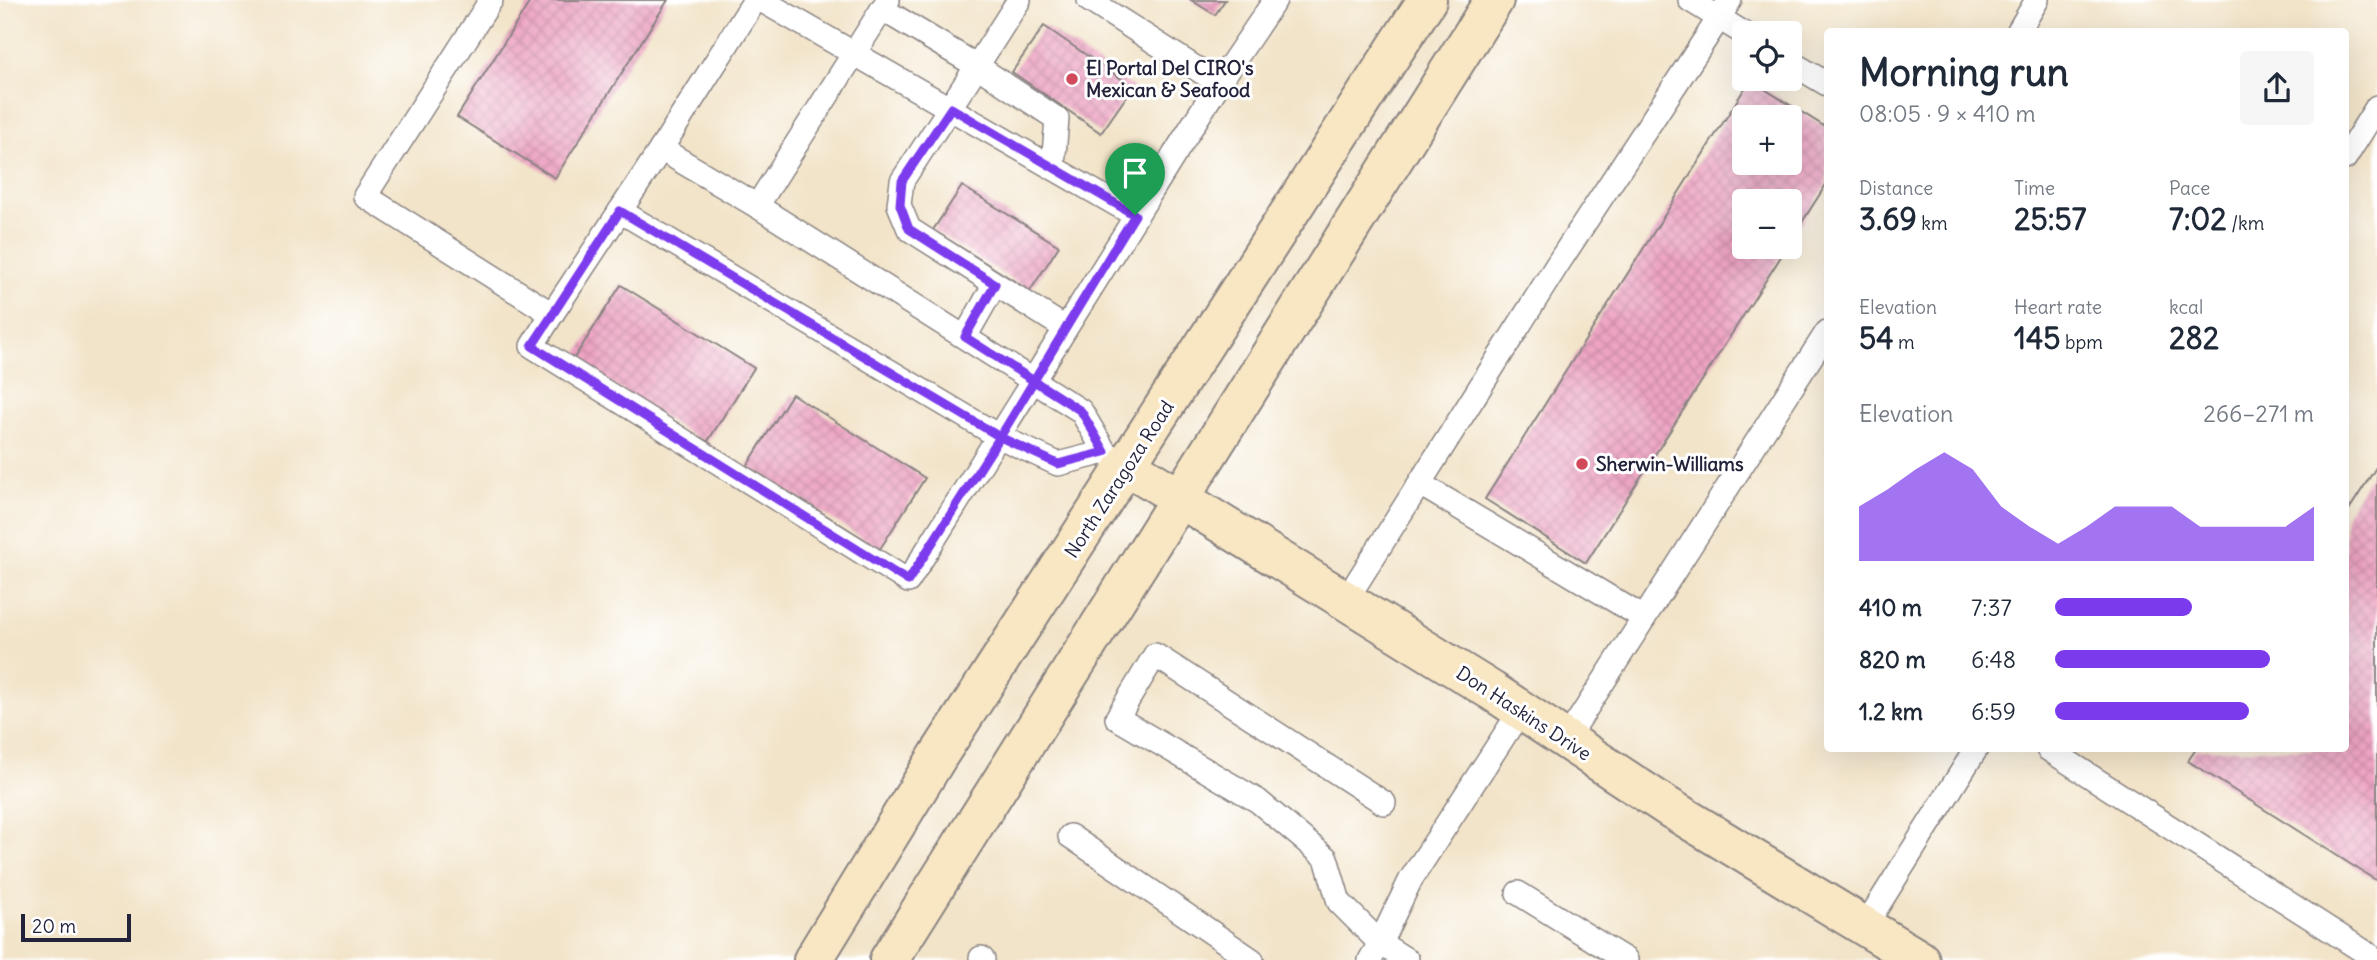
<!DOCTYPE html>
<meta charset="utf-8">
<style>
body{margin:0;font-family:Delius,sans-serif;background:#f6f6f7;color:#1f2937;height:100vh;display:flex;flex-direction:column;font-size:26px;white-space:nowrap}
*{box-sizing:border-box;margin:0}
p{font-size:23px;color:#747a83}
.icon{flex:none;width:38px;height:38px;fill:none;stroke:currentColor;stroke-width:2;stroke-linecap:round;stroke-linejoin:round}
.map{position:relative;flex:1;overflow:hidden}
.side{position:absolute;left:1824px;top:28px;width:525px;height:724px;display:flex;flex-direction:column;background:#fff;border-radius:7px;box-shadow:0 7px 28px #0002}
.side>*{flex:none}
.fabs{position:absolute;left:1732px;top:21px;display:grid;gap:14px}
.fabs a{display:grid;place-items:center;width:70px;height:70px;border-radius:7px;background:#fff;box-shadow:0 7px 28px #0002;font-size:35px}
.scale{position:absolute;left:21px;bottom:18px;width:110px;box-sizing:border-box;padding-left:7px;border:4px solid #22223b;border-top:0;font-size:19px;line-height:24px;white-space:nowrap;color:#22223b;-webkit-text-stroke:5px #fff;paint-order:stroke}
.pin{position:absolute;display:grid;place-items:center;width:60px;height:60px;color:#fff;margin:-72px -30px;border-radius:50% 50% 50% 0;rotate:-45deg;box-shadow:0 0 7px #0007}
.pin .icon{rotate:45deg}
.round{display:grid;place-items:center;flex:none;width:74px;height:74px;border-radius:7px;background:#f6f6f7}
.overview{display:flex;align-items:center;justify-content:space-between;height:119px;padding:0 35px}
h1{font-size:38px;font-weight:700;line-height:52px}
.figures{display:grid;grid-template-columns:repeat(3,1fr);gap:10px;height:119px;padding:7px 35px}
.figures div{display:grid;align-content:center}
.figures b{font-size:30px;font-weight:700}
.figures small{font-size:19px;font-weight:400}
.figures p{font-size:19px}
.chart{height:196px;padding:14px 35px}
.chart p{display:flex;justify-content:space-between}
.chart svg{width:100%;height:126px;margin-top:7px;fill:#7c3aed;opacity:.7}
ul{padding:0 35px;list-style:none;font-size:23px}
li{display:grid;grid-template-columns:112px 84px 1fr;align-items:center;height:52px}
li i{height:18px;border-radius:9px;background:#7c3aed}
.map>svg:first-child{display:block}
</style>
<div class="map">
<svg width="2377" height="960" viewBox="0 0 2377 960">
<defs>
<pattern id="building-cross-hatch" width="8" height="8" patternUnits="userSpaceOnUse" patternTransform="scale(1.75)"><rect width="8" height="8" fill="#eda4c3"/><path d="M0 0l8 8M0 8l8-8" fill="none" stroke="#cb8da8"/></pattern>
</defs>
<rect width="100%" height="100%" fill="#fff"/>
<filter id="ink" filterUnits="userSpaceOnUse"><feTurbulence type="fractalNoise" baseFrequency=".0143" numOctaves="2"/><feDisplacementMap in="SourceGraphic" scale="14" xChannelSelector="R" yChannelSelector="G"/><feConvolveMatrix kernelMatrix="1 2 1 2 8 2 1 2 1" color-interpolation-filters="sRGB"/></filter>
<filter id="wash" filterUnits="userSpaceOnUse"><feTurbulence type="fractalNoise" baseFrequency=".00686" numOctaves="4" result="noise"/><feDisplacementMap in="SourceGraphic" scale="28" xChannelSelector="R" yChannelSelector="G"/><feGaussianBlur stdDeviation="1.57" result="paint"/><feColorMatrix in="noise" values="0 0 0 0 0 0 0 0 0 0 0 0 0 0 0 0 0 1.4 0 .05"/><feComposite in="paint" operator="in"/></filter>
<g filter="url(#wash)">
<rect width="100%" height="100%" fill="#f2e4c9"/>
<g id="blocks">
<g fill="url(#building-cross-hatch)" fill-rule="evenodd">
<polygon points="531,0 668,0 555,178 457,117"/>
<polygon points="1191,0 1225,0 1215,15"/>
<polygon points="1044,26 1133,87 1101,133 1012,72"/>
<path d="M1750 80 1827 128V183L1790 241V201H1745V247H1787L1586 563 1485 499ZM1745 117H1790V163H1745Z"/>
<polygon points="962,186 1059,246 1030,291 933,230"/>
<polygon points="621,285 754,368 706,444 573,360"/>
<polygon points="792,394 925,478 880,549 747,466"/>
<polygon points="2377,466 2377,881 2188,761 2196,749 2345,749 2345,516"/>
</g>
</g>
</g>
<g filter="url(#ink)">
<use href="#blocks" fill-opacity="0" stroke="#8a8382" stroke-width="2"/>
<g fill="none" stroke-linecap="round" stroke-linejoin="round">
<defs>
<g id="lane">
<polyline points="491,0 365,196 552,314 661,149 755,0"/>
<polyline points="761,0 1135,215"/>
<polyline points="1019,0 977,66 1057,119 1053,166"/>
<polyline points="1089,0 1219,83"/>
<polyline points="1690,0 1719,18 1730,0"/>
<polyline points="882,9 977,66 902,181 899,205 909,229 1065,328"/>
<polyline points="2018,32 2037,0"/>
<polyline points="1790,62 1827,84"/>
<polyline points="661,149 757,206 1081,411 1105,452 1128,466"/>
<polyline points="2345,158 2377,107"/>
<polyline points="757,206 888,0"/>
<polyline points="620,211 1000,437 1058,464 1105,452"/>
<polyline points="552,314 532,346 908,581 1219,83 1275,0"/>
<polyline points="965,337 995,284"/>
<polyline points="1420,484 1644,618"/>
<polyline points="1346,600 1557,265 1719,18 1745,34"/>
<polyline points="1566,740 1827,332"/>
<polyline points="2048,749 2377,960"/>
<polyline points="1070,836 1252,960"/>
<polyline points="1518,893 1626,960"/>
<polyline points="1865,926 1976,749"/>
<polyline points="981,958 983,960"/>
<polyline points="1370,960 1380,943 1339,902 1326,858 1258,801 1117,718 1155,655 1384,803"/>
<polyline points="1407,960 1380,943 1411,879 1521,710"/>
</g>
<g id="secondary">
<polyline points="1128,466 1492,691 1668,807 1920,960"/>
<polyline points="813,960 938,756 1427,0"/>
<path d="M889 960C1090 640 1294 322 1494 0"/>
</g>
</defs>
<use href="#lane" stroke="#8a8382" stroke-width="26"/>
<use href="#secondary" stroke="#8a8382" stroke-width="42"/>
<use href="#lane" stroke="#fff" stroke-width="23"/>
<use href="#secondary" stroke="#f9e7c3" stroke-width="38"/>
</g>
</g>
<g fill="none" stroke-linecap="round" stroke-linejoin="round" filter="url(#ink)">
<defs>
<path id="route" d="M1135 215C1089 289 1045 363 1000 437L620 211 532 346 908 581 1000 437 1058 464 1105 452 1081 411 965 337 995 284 909 229 900 205 902 181 951 108 1135 215"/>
</defs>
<use href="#route" stroke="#fff" stroke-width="14"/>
<use href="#route" stroke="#7c3aed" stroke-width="9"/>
</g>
<g fill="#d1495b" stroke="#fff" stroke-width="2.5">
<circle cx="1072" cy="79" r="7"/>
<circle cx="1582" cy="464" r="7"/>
</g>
<g text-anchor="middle" stroke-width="6" stroke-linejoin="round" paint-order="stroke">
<g font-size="19" font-weight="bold" fill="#22223b" stroke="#fff" text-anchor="start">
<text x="1086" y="75">El Portal Del CIRO's<tspan x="1086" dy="22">Mexican &amp; Seafood</tspan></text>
<text x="1596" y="471">Sherwin-Williams</text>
</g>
<g font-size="19" fill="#22223b" stroke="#fff">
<text transform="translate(1119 479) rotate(-57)" y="7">North Zaragoza Road</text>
<text transform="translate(1524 713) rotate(33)" y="7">Don Haskins Drive</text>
</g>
</g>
</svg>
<div class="fabs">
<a><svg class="icon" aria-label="locate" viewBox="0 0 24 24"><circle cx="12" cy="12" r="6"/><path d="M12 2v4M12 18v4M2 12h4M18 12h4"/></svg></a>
<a>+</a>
<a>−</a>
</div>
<div class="scale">20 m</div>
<div class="pin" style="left:1135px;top:215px;background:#1e9e55"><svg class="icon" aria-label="arrive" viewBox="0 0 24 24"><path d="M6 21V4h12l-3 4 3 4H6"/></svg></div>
<section class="side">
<div class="overview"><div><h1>Morning run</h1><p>08:05 · 9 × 410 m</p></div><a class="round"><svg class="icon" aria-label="share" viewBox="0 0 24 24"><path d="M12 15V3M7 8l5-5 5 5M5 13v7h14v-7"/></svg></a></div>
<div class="figures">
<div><p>Distance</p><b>3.69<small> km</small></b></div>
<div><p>Time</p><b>25:57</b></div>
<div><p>Pace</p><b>7:02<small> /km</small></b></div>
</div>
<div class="figures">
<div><p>Elevation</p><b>54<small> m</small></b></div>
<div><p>Heart rate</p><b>145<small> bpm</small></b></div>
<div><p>kcal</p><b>282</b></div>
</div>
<div class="chart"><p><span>Elevation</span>266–271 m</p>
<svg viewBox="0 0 160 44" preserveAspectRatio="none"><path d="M0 44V25L10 19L20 12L30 6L40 12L50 25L60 32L70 38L80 32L90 25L100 25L110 25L120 32L130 32L140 32L150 32L160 25V44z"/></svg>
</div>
<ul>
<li><b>410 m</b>7:37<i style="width:53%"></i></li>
<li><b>820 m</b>6:48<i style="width:83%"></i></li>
<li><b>1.2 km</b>6:59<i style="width:75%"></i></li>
</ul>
</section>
</div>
